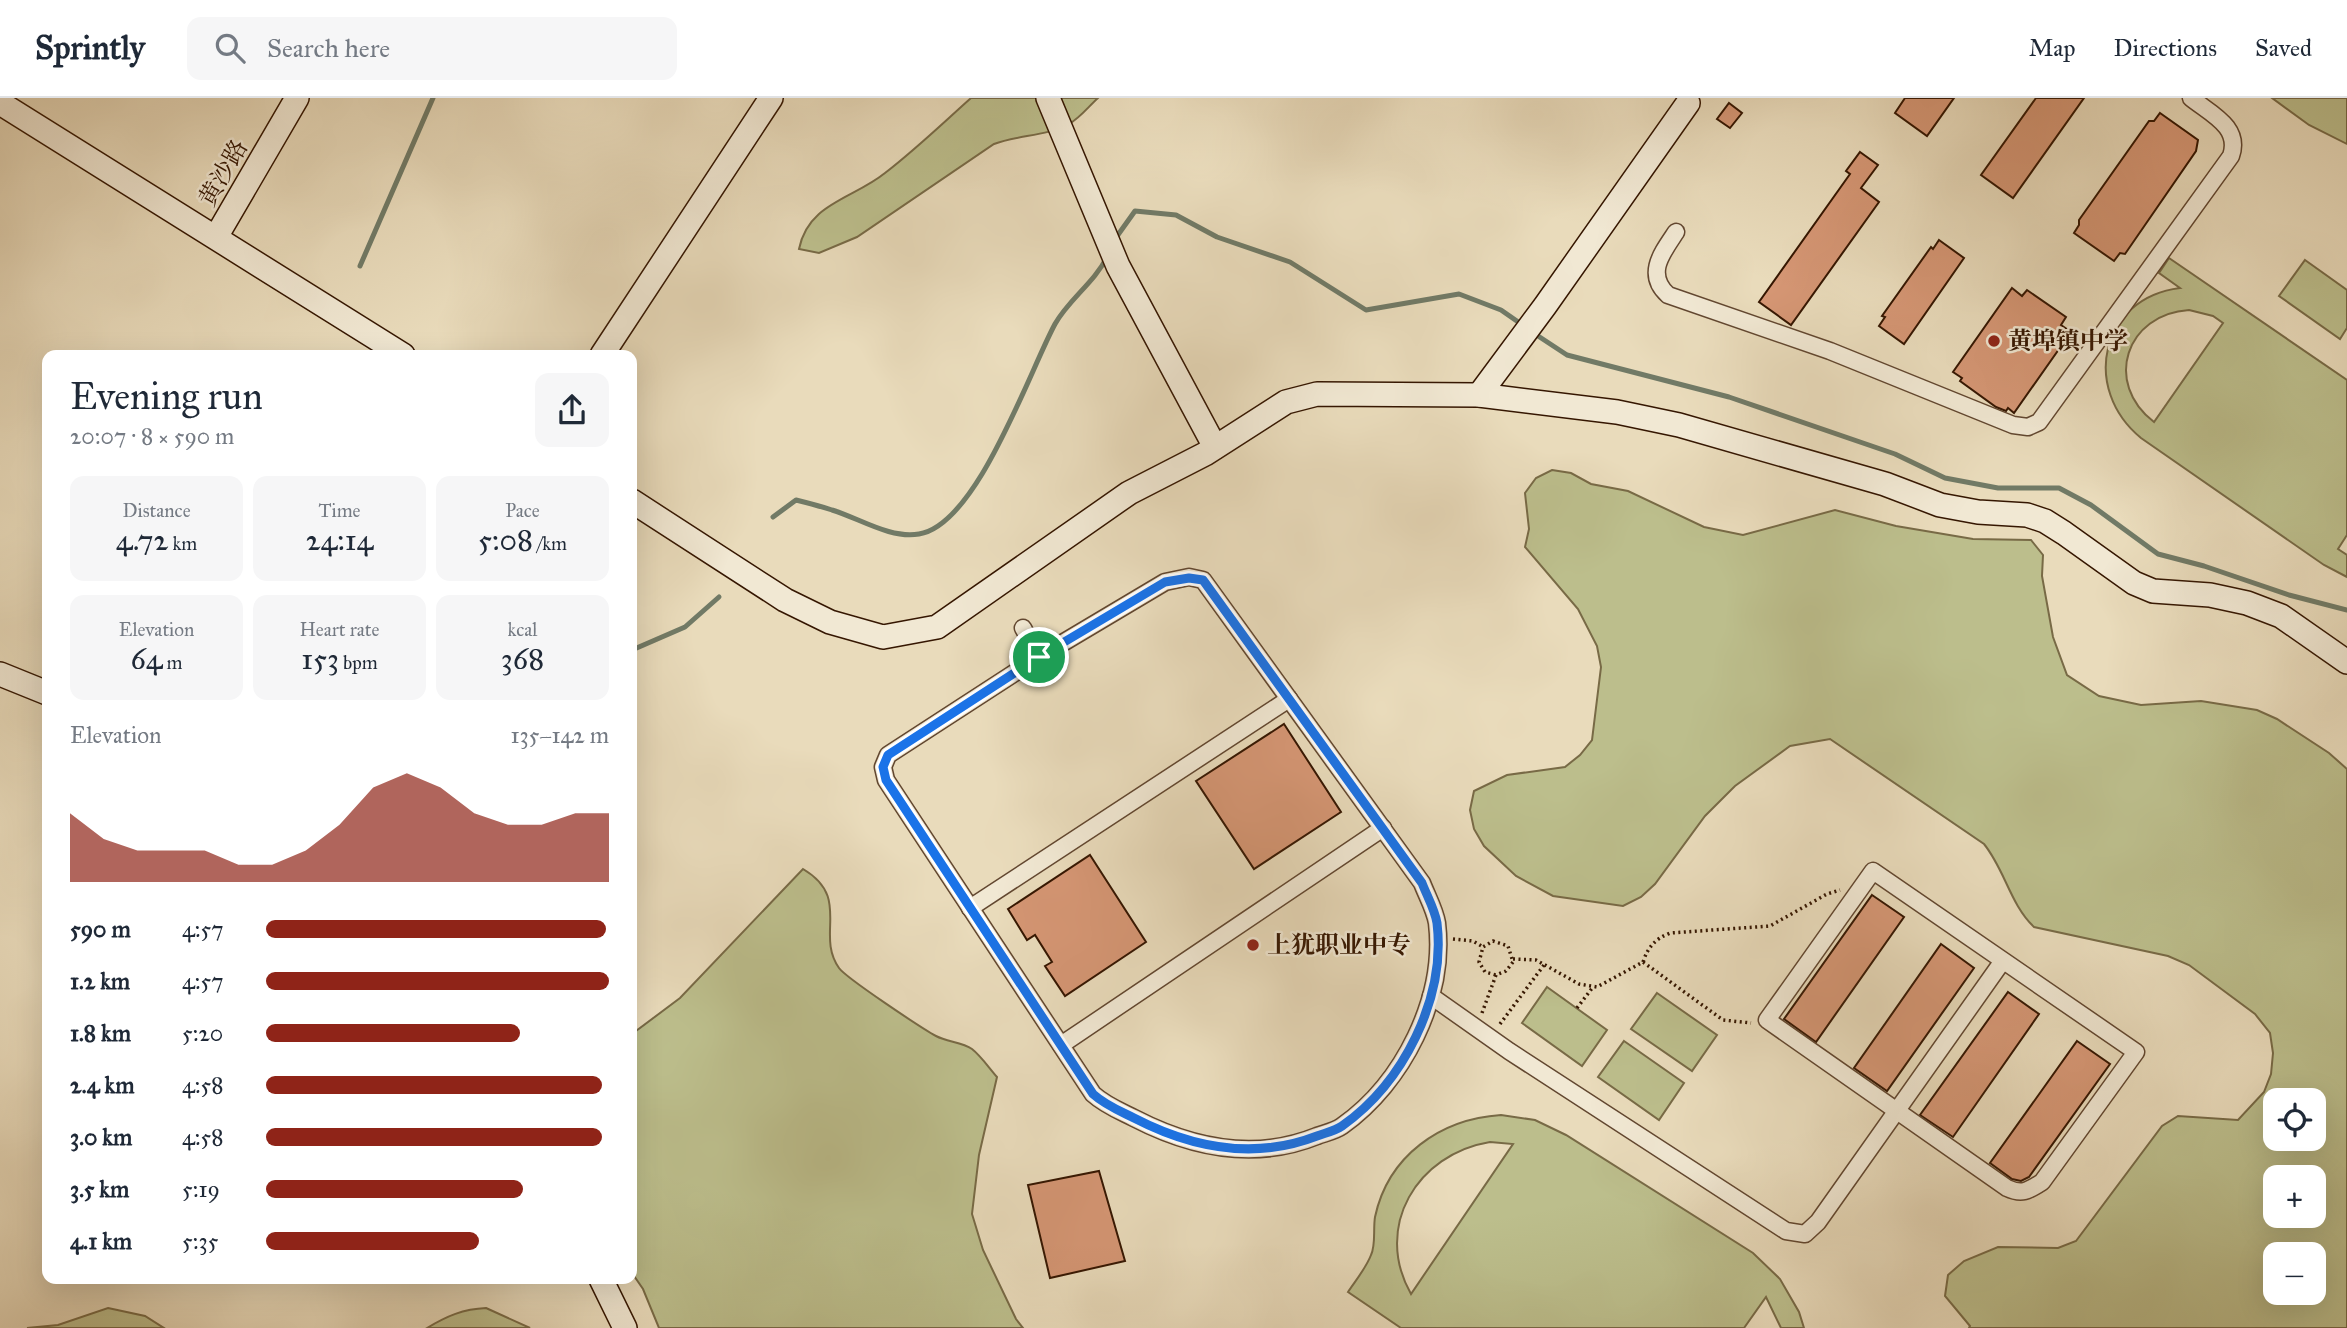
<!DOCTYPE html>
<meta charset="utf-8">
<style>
body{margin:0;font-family:"IM FELL Great Primer","Noto Serif SC",serif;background:#f6f6f7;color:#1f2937;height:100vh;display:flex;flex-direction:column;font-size:26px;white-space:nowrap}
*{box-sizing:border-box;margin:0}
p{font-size:23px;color:#747a83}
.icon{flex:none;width:38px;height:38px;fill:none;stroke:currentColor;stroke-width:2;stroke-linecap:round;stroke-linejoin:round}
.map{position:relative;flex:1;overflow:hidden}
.details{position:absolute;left:42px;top:252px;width:595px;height:934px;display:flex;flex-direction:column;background:#fff;border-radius:14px;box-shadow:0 7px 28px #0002}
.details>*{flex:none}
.buttons{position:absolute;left:2263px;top:990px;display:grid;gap:14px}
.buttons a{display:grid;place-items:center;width:63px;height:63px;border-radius:14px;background:#fff;box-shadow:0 7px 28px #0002;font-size:35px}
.pin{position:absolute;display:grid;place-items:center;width:60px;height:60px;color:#fff;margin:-30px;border:4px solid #fff;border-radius:50%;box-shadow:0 2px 7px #0007}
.round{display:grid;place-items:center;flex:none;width:74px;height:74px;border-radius:14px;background:#f6f6f7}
.headline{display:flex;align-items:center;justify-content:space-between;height:119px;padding:0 28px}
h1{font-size:38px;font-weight:600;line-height:52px}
.stats{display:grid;grid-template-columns:repeat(3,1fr);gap:10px;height:119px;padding:7px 28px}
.stats div{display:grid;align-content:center;border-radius:14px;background:#f6f6f7;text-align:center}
.stats b{font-size:30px;font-weight:600}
.stats small{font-size:19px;font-weight:400}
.stats p{font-size:19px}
.chart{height:196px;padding:14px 28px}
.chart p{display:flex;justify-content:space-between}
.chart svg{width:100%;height:126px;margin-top:7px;fill:#8f2418;opacity:.7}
ul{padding:0 28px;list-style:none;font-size:23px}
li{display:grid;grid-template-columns:112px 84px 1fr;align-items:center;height:52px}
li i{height:18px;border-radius:9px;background:#8f2418}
header{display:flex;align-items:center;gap:42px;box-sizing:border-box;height:98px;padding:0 35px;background:#fff;border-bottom:2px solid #e0e1e3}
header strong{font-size:33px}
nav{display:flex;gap:38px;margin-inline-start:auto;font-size:24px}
.search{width:490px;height:63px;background:#f6f6f7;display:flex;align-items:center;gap:18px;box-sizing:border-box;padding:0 24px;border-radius:14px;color:#747a83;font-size:26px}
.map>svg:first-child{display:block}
</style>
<header>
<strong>Sprintly</strong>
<div class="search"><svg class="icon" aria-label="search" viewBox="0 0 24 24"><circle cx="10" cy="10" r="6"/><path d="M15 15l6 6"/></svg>Search here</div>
<nav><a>Map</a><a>Directions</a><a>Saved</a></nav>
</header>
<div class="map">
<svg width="2347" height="1230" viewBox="0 0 2347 1230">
<rect width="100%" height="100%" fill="#e9dbbb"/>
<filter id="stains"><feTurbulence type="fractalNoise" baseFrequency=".00286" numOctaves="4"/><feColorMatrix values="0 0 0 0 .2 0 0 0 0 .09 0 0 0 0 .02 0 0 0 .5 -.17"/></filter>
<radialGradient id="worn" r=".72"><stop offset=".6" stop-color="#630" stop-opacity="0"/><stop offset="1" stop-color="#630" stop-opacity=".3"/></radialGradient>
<g fill="#bcbe8c" stroke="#786a46" stroke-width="2" fill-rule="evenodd">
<path d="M971 0H1098C1089 8 1080 20 1069 26 1047 38 1018 37 994 46L857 139 819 155 799 151C808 105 853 101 885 75 915 52 943 25 971 0Z"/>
<polygon points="2272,0 2347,0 2347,46 2309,27"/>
<path d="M2169 160 2347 282V437L2338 451 2347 457V479L2324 467 2141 340C2081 291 2100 200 2180 190L2159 175ZM2189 212 2213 218 2223 225 2154 324C2103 285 2126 216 2189 212Z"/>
<polygon points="2305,162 2347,192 2347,230 2340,241 2279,198"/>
<path d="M1552 372 1571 375 1591 386 1628 393 1704 429 1743 437 1835 412 1896 428 1973 441 2031 442 2043 457 2042 478 2053 539 2067 577 2099 598 2141 607 2201 603 2257 612 2277 621 2329 655 2347 671V1230H1969L1970 1228 1945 1198 1948 1177 1964 1163 1998 1149 2058 1150 2076 1143 2162 1028 2178 1018 2238 1022 2264 994 2271 976 2273 955 2270 935 2255 916 2189 867 2168 858 2034 829C2010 806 2005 772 1984 746L1830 641 1790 648 1735 688 1705 718 1655 786 1641 799 1623 808 1553 798 1516 778 1484 748 1474 731 1470 712 1474 693 1507 677 1565 669 1580 657 1592 642 1601 569 1597 548 1578 511 1525 449 1529 431 1525 395 1536 380ZM2275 1003H2314V1041H2275ZM2275 1080H2314V1118H2275ZM2275 1157H2314V1195H2275Z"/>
<path d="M803 771C852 800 815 836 839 870 846 880 923 931 936 938 947 944 962 944 972 951 981 958 989 970 997 979L979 1057 972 1116 983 1152 1016 1221 1023 1230H659L643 1191 632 1175V936L680 900Z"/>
<polygon points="1547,889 1607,932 1582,968 1522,925"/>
<polygon points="1657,895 1717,937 1692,973 1631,931"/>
<polygon points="1624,943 1684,985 1659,1022 1598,979"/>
<path d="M1501 1017 1535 1022 1566 1037 1753 1155 1780 1181 1799 1214 1804 1230H1781L1766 1199 1744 1230H1401L1348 1194C1356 1182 1366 1170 1371 1157 1376 1147 1373 1131 1375 1119 1388 1058 1440 1021 1501 1017ZM1490 1044 1513 1046 1411 1196C1373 1129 1417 1056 1490 1044Z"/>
<polygon points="108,1210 145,1218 164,1230 27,1230 58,1227"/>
<path d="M486 1210 530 1230H427C447 1218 463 1211 486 1210Z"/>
</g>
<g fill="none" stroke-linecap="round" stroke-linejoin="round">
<g stroke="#717a66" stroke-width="5">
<polyline points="1115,141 1135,113 1176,117 1217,139 1290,164 1366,212 1459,196 1501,212 1524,228"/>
<polyline points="360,168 433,0"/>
<polyline points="1532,234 1567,257 1729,299 1895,356 1945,380 1998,390 2059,390 2091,407 2158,456 2204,468 2289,497 2347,512"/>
<path d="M773 419 796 402C808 405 820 408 832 412 859 420 890 441 919 436 977 427 1029 274 1055 226 1069 201 1094 185 1107 159"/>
<polyline points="632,552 685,529 719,499"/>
</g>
</g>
<g fill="#d59674" stroke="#351601" stroke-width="2">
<polygon points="1905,0 1954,0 1927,38 1895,15"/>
<polygon points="2036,0 2084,0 2013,100 1981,77"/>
<polygon points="1729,5 1742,15 1730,30 1717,21"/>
<polygon points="2160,15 2198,42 2196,53 2125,156 2120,155 2114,163 2074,135 2079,127 2079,122 2149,23 2154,23"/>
<polygon points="1860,54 1878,67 1861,90 1879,104 1791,227 1759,204 1850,76 1846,73"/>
<polygon points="1939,142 1964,160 1904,246 1879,228 1885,219 1882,218 1931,149 1933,151"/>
<polygon points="2012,190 2022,198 2027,192 2066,219 2061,227 2071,234 2014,315 2008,310 2006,313 1996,309 1960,283 1962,280 1953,274"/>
<polygon points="1284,626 1341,714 1254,771 1196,683"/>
<polygon points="1090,757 1146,844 1065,898 1045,868 1052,864 1035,837 1027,842 1008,811"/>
<polygon points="1872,797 1904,819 1816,944 1784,921"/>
<polygon points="1941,846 1974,870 1887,993 1854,970"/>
<polygon points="2008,894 2039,916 1953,1039 1920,1017"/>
<polygon points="2077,943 2110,966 2029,1079 2021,1083 2012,1081 1990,1065"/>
<polygon points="1099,1073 1125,1163 1050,1180 1028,1087"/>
</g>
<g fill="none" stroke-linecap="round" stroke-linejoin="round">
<defs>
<g id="street">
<path d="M1676 134C1662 155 1645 176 1668 197L1830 253 2013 327 2028 329 2039 324 2231 58C2241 29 2211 16 2191 0"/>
<path d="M1023 530 1039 559 888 657 883 669 886 682 1093 996C1105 1007 1120 1013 1134 1020 1192 1050 1255 1063 1317 1038 1325 1035 1335 1033 1342 1028 1403 985 1446 900 1437 825 1435 812 1427 798 1422 785L1203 482 1189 479 1165 484 1039 559"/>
<path d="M1873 773 2136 954 2042 1084C2028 1093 2022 1097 2007 1090L1767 922Z"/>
<polyline points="970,810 1289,601"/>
<polyline points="1431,898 1509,953 1786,1133 1805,1136 1818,1124 2002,864"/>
<polyline points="1061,947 1383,730"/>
</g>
<g id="secondary">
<polyline points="1048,0 1118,168 1215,349"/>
<polyline points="0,5 403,257"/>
<polyline points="216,139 297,0"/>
<polyline points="602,257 771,0"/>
<polyline points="1479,297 1545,208 1688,5"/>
<polyline points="632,403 785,502 830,524 883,539 937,529 1129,395 1205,356 1286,304 1317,296 1479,297 1617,314 1679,327 1885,386 1940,407 1978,414 2027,417 2045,423 2064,435 2134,485 2153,493 2210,497 2247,505 2281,518 2347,564"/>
<polyline points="0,576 47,595"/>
<polyline points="601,1181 625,1230"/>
</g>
</defs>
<use href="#street" stroke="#624730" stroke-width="19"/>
<use href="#secondary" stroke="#351601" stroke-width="26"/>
<g stroke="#351601" stroke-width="3.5" stroke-dasharray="2 3.5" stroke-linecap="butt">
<polyline points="1453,841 1473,843 1483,849"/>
<polyline points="1513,861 1536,862 1579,886 1597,889 1643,864 1723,922 1751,925"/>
<path d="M1643 864C1648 849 1655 841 1670 835L1770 828 1827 796 1840 792"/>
<polyline points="1577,910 1593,889"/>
<polyline points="1482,915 1496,877 1506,873 1513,864 1508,848 1493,843 1483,849 1479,864 1485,874 1496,877"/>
<polyline points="1500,926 1544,867"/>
</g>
<use href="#street" stroke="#f1e8d3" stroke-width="16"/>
<use href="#secondary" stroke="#f1e8d3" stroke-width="23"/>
</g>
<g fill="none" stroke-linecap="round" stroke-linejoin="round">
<defs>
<path id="route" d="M1189 480 1203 482 1422 785C1427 798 1435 812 1437 825 1446 901 1403 985 1342 1028 1335 1033 1325 1035 1317 1038 1255 1062 1192 1050 1134 1020 1120 1013 1105 1007 1093 996L886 682 883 669 888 657 1039 559 1165 484Z"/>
</defs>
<use href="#route" stroke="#fff" stroke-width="14"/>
<use href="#route" stroke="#1a73e8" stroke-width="9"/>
</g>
<g fill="#8f2418" stroke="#f1e8d3" stroke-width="2.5">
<circle cx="1994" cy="243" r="7"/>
<circle cx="1253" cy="847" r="7"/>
</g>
<g text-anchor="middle" stroke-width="5" stroke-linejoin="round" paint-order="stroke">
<g font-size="24" fill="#351601" stroke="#f1e8d3">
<text transform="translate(223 75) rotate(-60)" y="8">黄沙路</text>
</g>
<g font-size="24" font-weight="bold" fill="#351601" stroke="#f1e8d3" text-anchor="start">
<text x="2008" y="251">黄埠镇中学</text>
<text x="1267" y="855">上犹职业中专</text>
</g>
</g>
<rect width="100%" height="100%" filter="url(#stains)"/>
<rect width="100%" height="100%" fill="url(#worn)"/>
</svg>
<div class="buttons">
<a><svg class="icon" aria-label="locate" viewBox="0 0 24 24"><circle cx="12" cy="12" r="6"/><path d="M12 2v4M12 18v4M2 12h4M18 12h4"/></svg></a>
<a>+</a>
<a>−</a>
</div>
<div class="pin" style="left:1039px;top:559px;background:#1e9e55"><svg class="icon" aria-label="arrive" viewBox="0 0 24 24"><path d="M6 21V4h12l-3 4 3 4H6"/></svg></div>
<section class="details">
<div class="headline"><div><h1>Evening run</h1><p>20:07 · 8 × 590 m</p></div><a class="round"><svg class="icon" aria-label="share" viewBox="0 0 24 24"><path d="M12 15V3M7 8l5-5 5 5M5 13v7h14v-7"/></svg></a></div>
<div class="stats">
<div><p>Distance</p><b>4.72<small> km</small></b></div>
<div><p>Time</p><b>24:14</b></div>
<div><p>Pace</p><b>5:08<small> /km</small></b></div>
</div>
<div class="stats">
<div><p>Elevation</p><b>64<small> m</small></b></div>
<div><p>Heart rate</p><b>153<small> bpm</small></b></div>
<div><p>kcal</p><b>368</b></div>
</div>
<div class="chart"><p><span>Elevation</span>135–142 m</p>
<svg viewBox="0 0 160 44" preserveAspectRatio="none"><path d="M0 44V20L10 29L20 33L30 33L40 33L50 38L60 38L70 33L80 24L90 11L100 6L110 11L120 20L130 24L140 24L150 20L160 20V44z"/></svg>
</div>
<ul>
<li><b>590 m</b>4:57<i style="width:99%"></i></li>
<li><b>1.2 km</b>4:57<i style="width:100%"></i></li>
<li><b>1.8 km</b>5:20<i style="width:74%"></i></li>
<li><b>2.4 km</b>4:58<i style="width:98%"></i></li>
<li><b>3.0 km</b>4:58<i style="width:98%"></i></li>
<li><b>3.5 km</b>5:19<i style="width:75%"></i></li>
<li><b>4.1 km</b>5:35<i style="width:62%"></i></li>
</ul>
</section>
</div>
